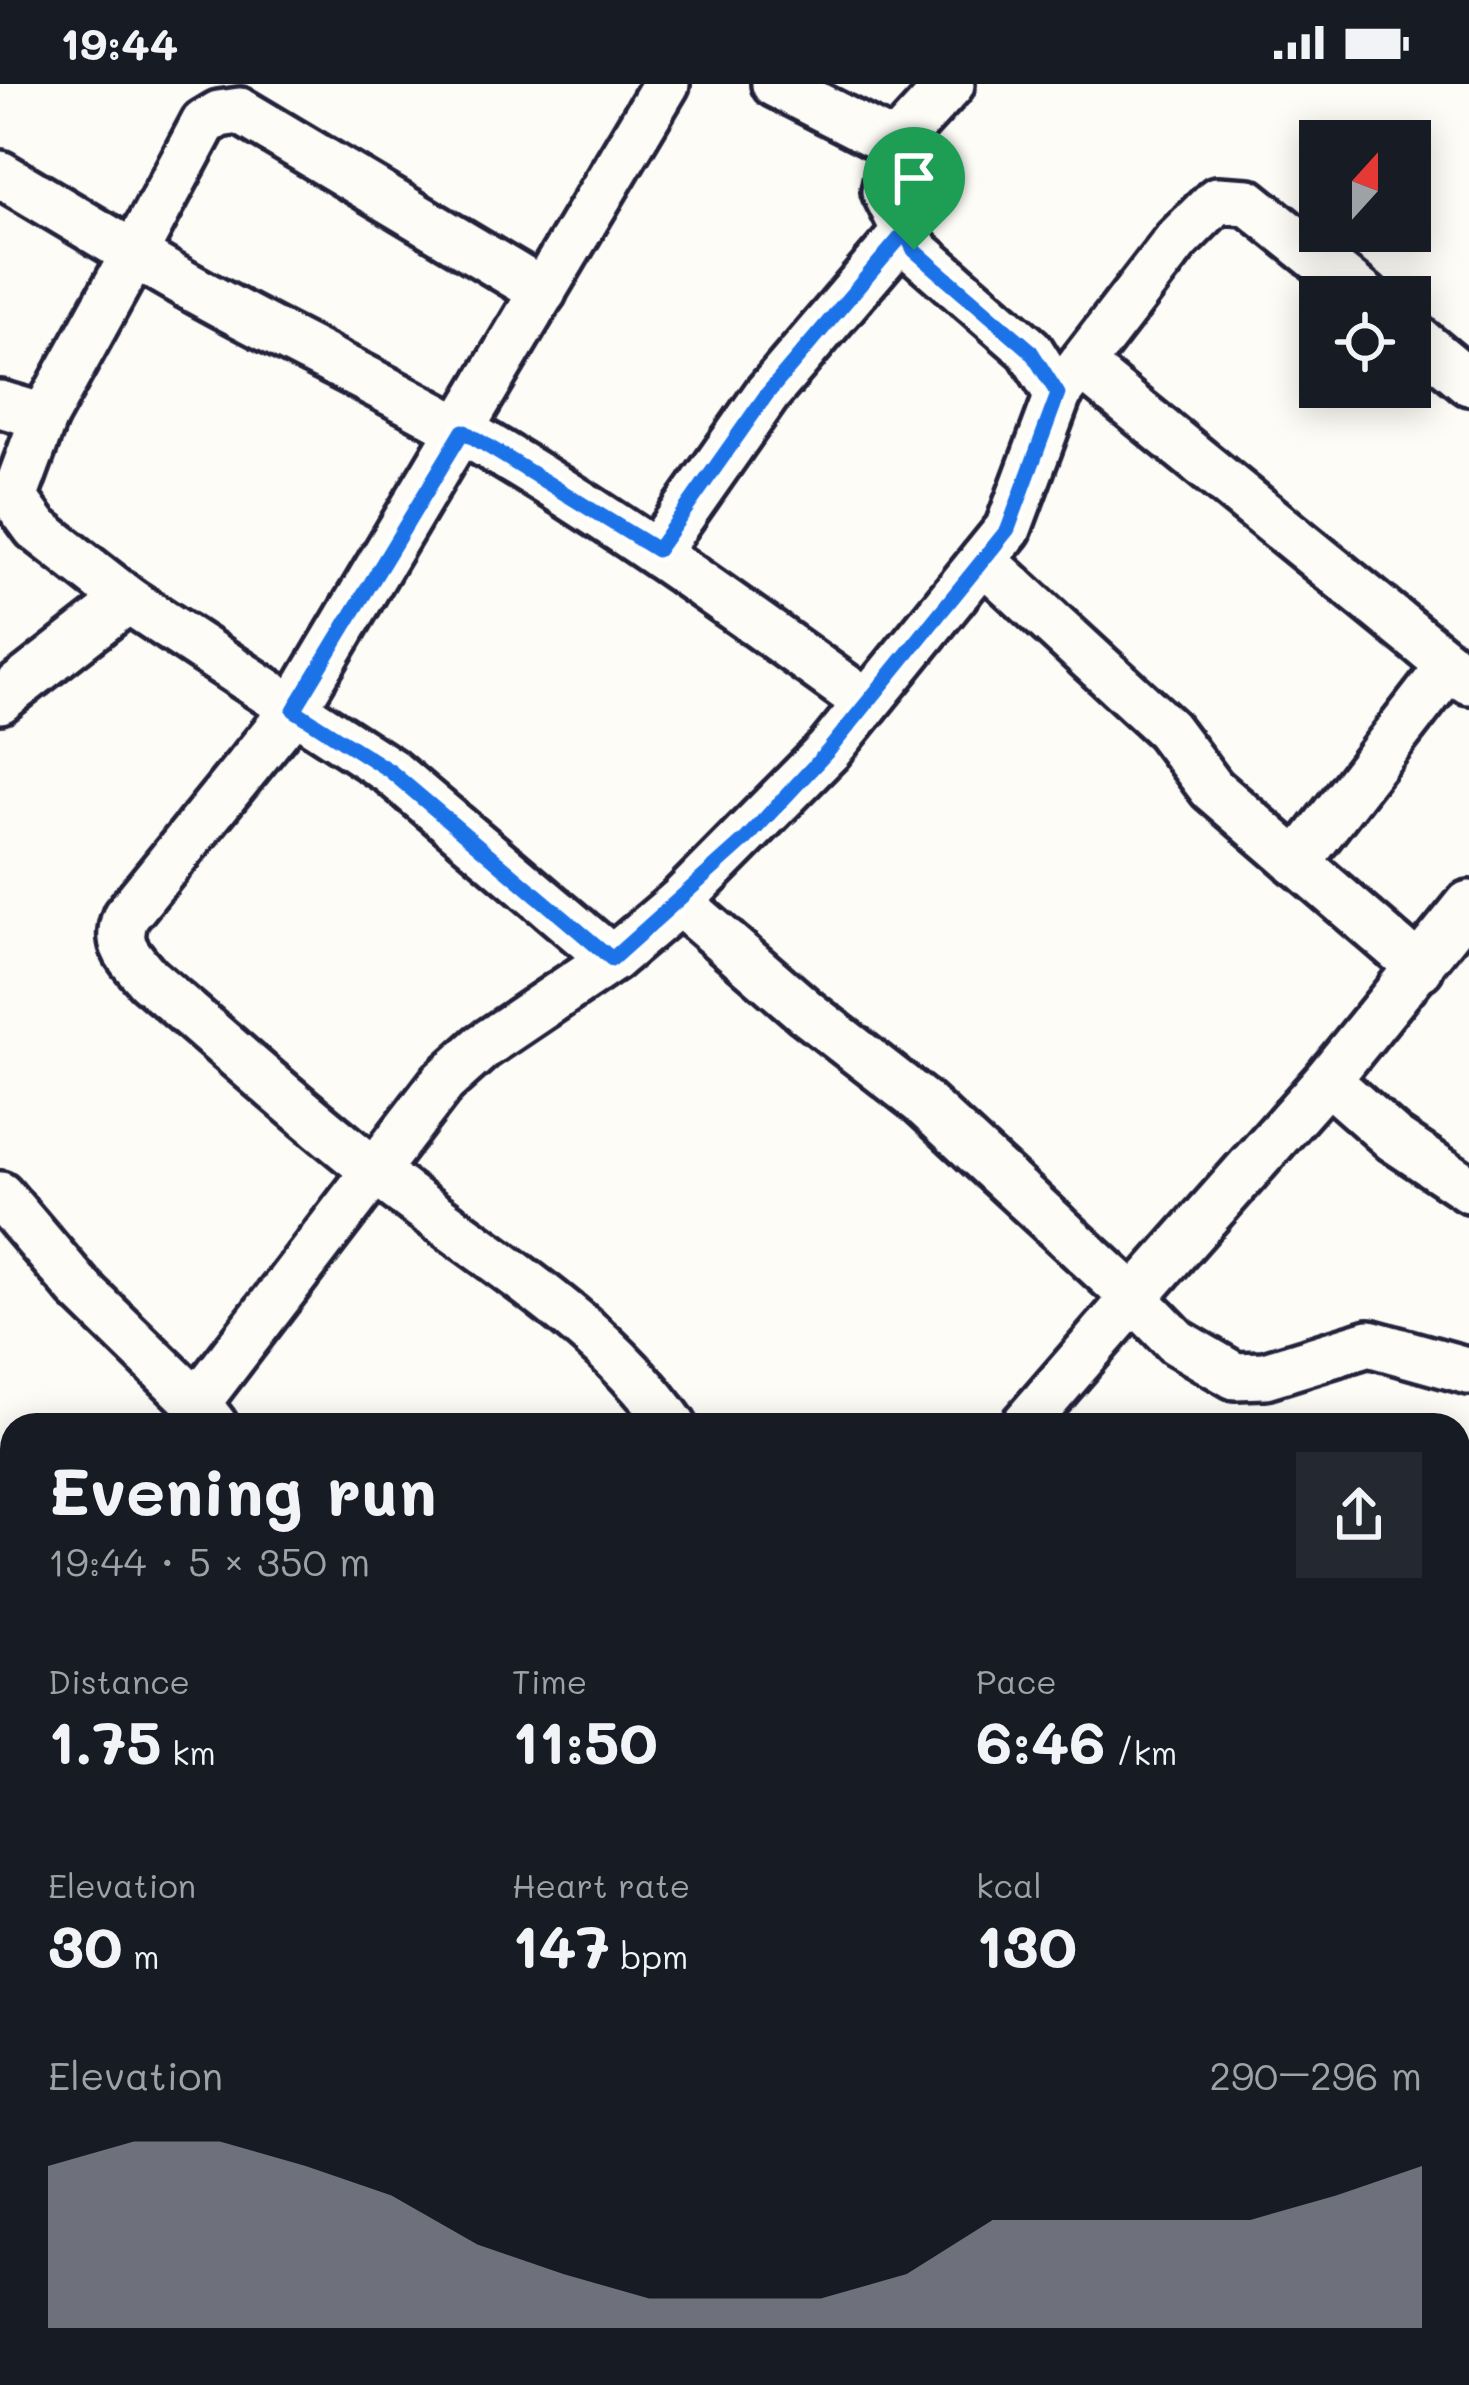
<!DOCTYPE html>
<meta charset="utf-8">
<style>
body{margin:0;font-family:Mali,sans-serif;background:#242831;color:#f1f3f6;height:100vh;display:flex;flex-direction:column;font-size:45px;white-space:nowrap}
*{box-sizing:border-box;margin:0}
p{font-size:39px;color:#9ea1a6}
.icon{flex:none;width:66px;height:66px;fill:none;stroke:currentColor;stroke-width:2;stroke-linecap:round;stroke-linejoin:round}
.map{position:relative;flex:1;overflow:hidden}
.drawer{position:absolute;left:0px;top:1329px;width:1470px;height:972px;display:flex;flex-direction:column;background:#171b24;border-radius:36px 36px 0 0;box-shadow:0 6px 30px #0003}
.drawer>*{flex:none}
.needle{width:78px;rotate:21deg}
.tools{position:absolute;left:1299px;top:36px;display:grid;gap:24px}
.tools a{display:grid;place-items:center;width:132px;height:132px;border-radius:0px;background:#171b24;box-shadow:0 6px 30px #0003;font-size:60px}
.pin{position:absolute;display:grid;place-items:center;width:102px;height:102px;color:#fff;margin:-123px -51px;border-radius:50% 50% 50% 0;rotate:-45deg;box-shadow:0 0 12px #0007}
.pin .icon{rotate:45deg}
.round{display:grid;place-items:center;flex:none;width:126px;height:126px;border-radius:0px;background:#242831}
.overview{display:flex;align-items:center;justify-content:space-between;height:204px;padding:0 48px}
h1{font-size:66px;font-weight:700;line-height:90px}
.metrics{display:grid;grid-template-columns:repeat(3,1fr);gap:18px;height:204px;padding:12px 48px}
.metrics div{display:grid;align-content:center}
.metrics b{font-size:60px;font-weight:700}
.metrics small{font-size:33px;font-weight:400}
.metrics p{font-size:33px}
.chart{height:336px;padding:24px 48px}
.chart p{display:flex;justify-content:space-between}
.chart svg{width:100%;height:216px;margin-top:12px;fill:#9495a2;opacity:.7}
.status{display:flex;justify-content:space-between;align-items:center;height:84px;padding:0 60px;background:#171b24;direction:ltr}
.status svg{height:33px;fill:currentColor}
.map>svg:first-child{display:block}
</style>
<div class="status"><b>19:44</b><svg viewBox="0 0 49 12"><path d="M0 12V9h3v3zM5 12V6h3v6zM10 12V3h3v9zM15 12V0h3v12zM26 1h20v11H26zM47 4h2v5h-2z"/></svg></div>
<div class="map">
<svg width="1469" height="2301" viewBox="0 0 1469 2301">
<rect width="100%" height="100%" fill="#fdfcf7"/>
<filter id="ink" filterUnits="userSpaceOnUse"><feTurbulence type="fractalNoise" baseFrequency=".00833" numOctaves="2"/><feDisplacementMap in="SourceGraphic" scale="24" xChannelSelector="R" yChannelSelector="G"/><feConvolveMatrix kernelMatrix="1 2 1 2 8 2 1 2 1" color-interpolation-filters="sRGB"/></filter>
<g filter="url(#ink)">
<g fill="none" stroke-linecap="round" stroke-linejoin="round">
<defs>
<g id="minor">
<polyline points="775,0 895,61"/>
<polyline points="951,0 895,61 885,107 914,165 1030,266 1058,311 1008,445 829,666 679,818 806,928 922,1018 1134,1214 1327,996 1469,820"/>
<polyline points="0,90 134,170 204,39 219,30 240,27 543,208"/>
<polyline points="1410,249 1469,298"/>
<polyline points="1081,281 1469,597"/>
<polyline points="1063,304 1177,156 1217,116 1248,118 1366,213"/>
<path d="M0 320 44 333 134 170C241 236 356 286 464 348 605 429 736 524 867 619"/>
<polyline points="44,333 14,414 36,444 128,516"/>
<polyline points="657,467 767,310 905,148"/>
<polyline points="983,476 1167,645 1212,705 1420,884"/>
<polyline points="0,616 128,516 294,625 666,0"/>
<polyline points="1297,779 1450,581"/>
<path d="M612 875 390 687 294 625 126 832C114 861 129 872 148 895 225 960 300 1029 380 1091 480 1169 599 1236 673 1341"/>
<polyline points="1327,996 1394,1055 1469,1105"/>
<polyline points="0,1111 79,1204 197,1319"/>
<polyline points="214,1341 197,1319 443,998 482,963 612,875 679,818"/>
<polyline points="1024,1341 1134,1214 1177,1258 1235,1292 1265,1291 1369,1259 1469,1287"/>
<polyline points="0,1663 12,1677"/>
<polyline points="1458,1786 1469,1765"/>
<polyline points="0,1831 12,1817"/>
<polyline points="1458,1953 1469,1965"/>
<polyline points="0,2100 12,2110"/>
<polyline points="1458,2101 1469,2082"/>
<polyline points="0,2186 12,2171"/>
<polyline points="0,2239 12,2253"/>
<polyline points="43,2289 54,2301"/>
<polyline points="1205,2289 1223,2301"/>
<polyline points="457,2301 466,2289"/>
<polyline points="1338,2301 1345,2289"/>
</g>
</defs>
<use href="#minor" stroke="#22223b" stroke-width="54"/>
<use href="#minor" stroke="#fdfcf7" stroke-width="45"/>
</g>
</g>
<g fill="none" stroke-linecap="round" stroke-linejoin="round" filter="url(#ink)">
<defs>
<polygon id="route" points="905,148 914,166 1030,266 1058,310 1008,445 829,666 746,755 612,875 390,687 294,626 463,347 657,466 767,310"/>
</defs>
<use href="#route" stroke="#fff" stroke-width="24"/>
<use href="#route" stroke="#1a73e8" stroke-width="15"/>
</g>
</svg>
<div class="tools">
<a><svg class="needle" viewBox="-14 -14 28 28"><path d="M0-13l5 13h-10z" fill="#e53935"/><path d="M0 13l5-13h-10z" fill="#9ea1a6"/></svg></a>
<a><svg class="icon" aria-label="locate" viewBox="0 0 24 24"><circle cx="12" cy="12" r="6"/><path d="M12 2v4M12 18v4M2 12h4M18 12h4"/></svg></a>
</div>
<div class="pin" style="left:914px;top:166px;background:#1e9e55"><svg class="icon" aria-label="arrive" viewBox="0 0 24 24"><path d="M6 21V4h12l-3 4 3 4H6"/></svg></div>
<section class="drawer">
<div class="overview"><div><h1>Evening run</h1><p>19:44 · 5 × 350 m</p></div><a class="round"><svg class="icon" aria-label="share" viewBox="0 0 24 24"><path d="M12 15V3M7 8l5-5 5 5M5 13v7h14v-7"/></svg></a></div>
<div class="metrics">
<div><p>Distance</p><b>1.75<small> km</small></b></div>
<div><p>Time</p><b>11:50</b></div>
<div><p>Pace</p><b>6:46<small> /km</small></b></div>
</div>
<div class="metrics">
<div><p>Elevation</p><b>30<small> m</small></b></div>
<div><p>Heart rate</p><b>147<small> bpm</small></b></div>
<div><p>kcal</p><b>130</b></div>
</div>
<div class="chart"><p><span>Elevation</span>290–296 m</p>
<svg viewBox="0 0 160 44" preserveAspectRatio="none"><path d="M0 44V11L10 6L20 6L30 11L40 17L50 27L60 33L70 38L80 38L90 38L100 33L110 22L120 22L130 22L140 22L150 17L160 11V44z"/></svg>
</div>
</section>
</div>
